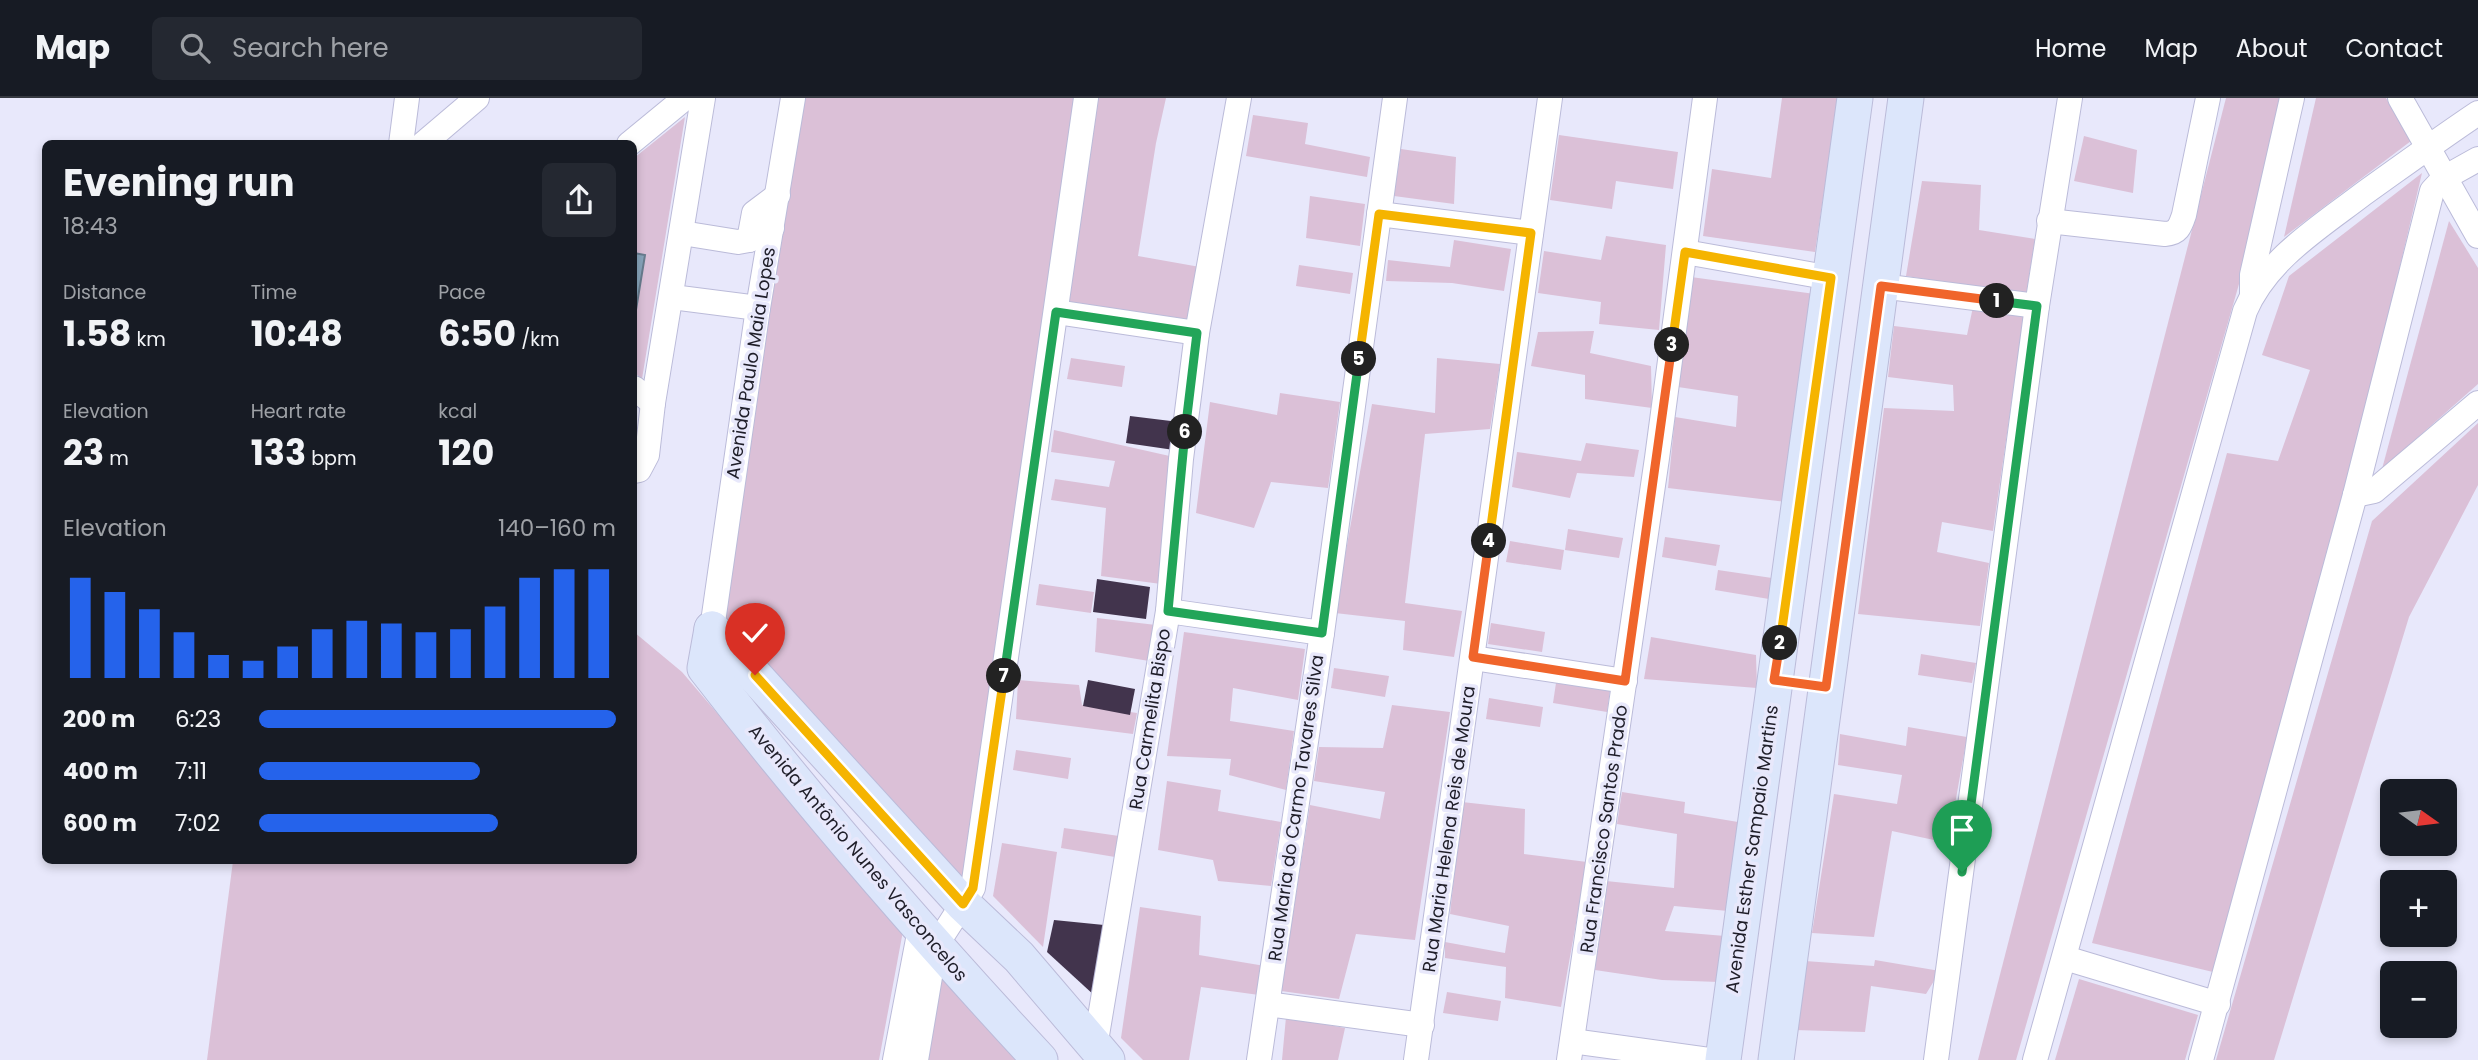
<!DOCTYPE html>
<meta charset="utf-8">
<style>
body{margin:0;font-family:Poppins,sans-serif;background:#242831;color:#f1f3f6;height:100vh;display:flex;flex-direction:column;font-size:26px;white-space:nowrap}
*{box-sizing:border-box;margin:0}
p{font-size:23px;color:#9ea1a6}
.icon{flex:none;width:38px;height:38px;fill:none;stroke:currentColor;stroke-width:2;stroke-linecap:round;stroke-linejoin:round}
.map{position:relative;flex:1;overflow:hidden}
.drawer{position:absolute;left:42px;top:42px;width:595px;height:724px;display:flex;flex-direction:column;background:#171b24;border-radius:10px;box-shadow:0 4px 10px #0003}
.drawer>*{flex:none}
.needle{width:46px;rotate:104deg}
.controls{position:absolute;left:2380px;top:681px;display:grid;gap:14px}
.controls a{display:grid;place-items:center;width:77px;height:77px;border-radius:10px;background:#171b24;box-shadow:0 4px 10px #0003;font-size:35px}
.pin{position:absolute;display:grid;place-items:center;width:60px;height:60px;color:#fff;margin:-72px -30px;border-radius:50% 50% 50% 0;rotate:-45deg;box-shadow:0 0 7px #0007}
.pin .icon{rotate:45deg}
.km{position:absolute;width:35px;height:35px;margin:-18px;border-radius:50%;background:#222;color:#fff;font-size:19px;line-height:35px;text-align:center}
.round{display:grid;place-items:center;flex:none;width:74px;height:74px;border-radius:10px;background:#242831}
.summary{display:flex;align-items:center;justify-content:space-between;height:119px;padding:0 21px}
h1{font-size:38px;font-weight:700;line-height:52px}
.stats{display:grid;grid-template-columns:repeat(3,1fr);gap:10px;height:119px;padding:7px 21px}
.stats div{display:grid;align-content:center}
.stats b{font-size:35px;font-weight:700}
.stats small{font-size:19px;font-weight:400}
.stats p{font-size:19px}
.chart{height:196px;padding:14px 21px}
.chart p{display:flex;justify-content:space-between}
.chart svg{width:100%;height:126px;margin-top:7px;stroke:#2563eb;stroke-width:6}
ul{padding:0 21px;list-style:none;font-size:23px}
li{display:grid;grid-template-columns:112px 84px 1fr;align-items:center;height:52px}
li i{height:18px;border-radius:9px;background:#2563eb}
header{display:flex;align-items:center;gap:42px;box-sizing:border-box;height:98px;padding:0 35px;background:#171b24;border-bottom:2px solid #363941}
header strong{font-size:33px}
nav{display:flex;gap:38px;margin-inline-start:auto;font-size:24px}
.search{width:490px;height:63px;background:#242831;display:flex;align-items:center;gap:18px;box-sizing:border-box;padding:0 24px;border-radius:10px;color:#9ea1a6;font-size:26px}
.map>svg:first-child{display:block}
</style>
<header>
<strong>Map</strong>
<div class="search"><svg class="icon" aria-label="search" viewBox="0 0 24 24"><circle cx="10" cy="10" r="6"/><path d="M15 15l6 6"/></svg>Search here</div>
<nav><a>Home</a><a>Map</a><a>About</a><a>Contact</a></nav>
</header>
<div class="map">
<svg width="2478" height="962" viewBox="0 0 2478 962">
<rect width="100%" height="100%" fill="#e8e8fb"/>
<g fill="#dbc0d7">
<polygon points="793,0 1166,0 1156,45 1138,158 1200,169 1197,235 1056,214 973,790 712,531"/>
<polygon points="1782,0 1838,0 1815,154 1703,138 1712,71 1771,80"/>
<polygon points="2226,0 2283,0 2239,186 2016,962 1978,962"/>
<polygon points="2316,0 2386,0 2411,43 2284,139"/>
<polygon points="1253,17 1308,25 1305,46 1370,59 1367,79 1246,58"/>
<polygon points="685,19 642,281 634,274 634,60"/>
<polygon points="1559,37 1678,54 1673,91 1616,83 1612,111 1550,102"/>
<polygon points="2084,38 2137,52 2133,95 2074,83"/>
<polygon points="1401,51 1456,59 1454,106 1394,98"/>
<polygon points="2422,75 2348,388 2213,874 2092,845 2227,355 2278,363 2310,272 2262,257 2289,178"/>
<polygon points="1922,83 1981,87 1979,132 2035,141 2026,197 1906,178"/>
<polygon points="1310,98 1365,106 1360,148 1306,140"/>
<polygon points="2449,123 2478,170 2478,286 2382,371"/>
<polygon points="1606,138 1666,147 1659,232 1599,226 1601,204 1538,195 1544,153 1601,162"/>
<polygon points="1454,142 1511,151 1504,193 1452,185 1386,183 1388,162 1450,169"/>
<polygon points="1299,167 1353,175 1350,196 1296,188"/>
<polygon points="1691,179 1815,196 1786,404 1668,390 1675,319 1736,329 1738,298 1678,289"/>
<polygon points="1973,209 2024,217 1993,433 1942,424 1937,454 1989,465 1980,528 1858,516 1884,310 1954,313 1953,287 1888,279 1894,228 1967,237"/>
<polygon points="1594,233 1590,255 1651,268 1652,310 1585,301 1585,277 1531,268 1538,234"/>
<polygon points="1071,260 1125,268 1122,289 1067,281"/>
<polygon points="1437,260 1500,266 1490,331 1425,336 1405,505 1462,513 1454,559 1403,552 1405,523 1335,515 1372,306 1435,315"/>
<polygon points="1280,295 1340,304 1328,390 1271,384 1254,430 1196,415 1210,304 1277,317"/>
<polygon points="2478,325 2478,387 2409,519 2274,962 2216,962 2372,423"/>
<polygon points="1054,332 1174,359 1161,486 1101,478 1106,410 1051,402 1055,381 1109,389 1115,363 1051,354"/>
<polygon points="1586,345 1639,352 1634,379 1577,375 1570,400 1512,389 1517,354 1581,363"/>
<polygon points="1568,431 1623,440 1619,460 1565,452"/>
<polygon points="1665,439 1720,447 1716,468 1662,459"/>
<polygon points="1510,443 1564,452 1561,472 1506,464"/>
<polygon points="1718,472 1772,480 1769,501 1715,492"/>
<polygon points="1039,486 1094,494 1091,515 1036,507"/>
<polygon points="1097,520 1156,527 1149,563 1095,554"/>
<polygon points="1491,525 1545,534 1542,554 1488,546"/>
<polygon points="634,534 682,574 903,833 879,962 207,962 233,763 634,763"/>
<polygon points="1184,534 1305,551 1298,602 1233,590 1230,623 1294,633 1286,692 1229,677 1231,661 1167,658"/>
<polygon points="1651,539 1756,557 1757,590 1644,581"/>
<polygon points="1921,556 1976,565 1972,585 1918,577"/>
<polygon points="1334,570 1389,578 1385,599 1331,590"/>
<polygon points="1018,582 1079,587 1082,607 1137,615 1133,636 1016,621"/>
<polygon points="1556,585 1610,593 1607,614 1553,605"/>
<polygon points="1489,600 1543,609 1540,629 1486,621"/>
<polygon points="1392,607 1450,614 1415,842 1356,836 1339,901 1281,893 1310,707 1380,721 1385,694 1314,683 1319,649 1383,650"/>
<polygon points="1908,629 1967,639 1948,745 1892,733 1874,839 1812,835 1834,696 1897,706 1902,677 1838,667 1840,636 1906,648"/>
<polygon points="1016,652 1071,660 1068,681 1013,672"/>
<polygon points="1167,683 1221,692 1218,713 1281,724 1271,788 1218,783 1213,762 1158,752"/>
<polygon points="1622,694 1685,704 1684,715 1744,725 1728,813 1674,808 1665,833 1725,838 1719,884 1662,882 1595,872 1606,783 1674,790 1677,736 1617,726"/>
<polygon points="1462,704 1525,711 1524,756 1587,764 1561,909 1505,900 1506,869 1445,860 1445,844 1505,855 1509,828 1450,816"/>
<polygon points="1064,730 1119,738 1115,759 1061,750"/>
<polygon points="1002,745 1057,754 1043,849 993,798"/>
<polygon points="1140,809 1201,818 1199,857 1265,868 1259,897 1201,889 1189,962 1143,962 1121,940"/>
<polygon points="935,849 1040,962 916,962"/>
<polygon points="1875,862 1940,873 1926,896 1871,888 1865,934 1794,932 1805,863 1874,868"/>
<polygon points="2079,881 2198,917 2185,962 2055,962"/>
<polygon points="1447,894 1501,903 1498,923 1443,915"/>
<polygon points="1286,919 1345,930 1338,962 1282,962"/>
</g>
<polygon fill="#87a4ba" stroke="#687c8e" stroke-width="2" points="634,155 645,157 636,212 634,211"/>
<g fill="#42344d">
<polygon points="1130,318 1179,324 1174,352 1126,345"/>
<polygon points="1097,481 1150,489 1146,521 1093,514"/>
<polygon points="1088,582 1135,591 1130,617 1083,608"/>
<polygon points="1054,822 1104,827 1095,898 1047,854"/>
</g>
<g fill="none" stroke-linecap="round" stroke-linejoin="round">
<defs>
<g id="street">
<polyline points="2400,0 2478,138"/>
<polyline points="401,46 407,0"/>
<polyline points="423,46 477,0"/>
<polyline points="629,46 685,0"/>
<polyline points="1379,116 1531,135"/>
<path d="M2049 123 2165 136C2178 135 2180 129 2184 117L2208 0"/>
<polyline points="682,135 738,144 749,142 772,130"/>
<polyline points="749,142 754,115 778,97"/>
<polyline points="1685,154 1831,180"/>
<polyline points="1881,188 2037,208"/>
<polyline points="2252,198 2252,177 2292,0"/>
<polyline points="672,199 758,210"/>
<polyline points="1056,214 1197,235"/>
<polyline points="634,290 653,305"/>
<polyline points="634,373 639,372 647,357 653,305 703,0"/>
<polyline points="2355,397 2374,393 2478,305"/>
<polyline points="1168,513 1322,535"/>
<polyline points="712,531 758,210 793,0"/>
<polyline points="1473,560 1625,583"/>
<polyline points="2065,860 2218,906"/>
<polyline points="1268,906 1422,927"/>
<polyline points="1572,943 1709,962"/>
<polyline points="1095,949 1168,513 1181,361 1197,235 1239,0"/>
<polyline points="895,962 920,831"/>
<polyline points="916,962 935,849 973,790 1086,0"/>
<polyline points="1259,962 1322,535 1395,0"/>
<polyline points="1416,962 1550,0"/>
<polyline points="1569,962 1657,360 1705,0"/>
<polyline points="1936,962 2037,208 2070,0"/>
<path d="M2035 962 2245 213C2267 161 2320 129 2363 96 2401 69 2439 41 2478 15"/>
<polyline points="2201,962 2355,397 2432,93 2444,80 2478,61"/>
</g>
<g id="secondary">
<polyline points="712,531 963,806 1019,859 1107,962"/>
<path d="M712 531 705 570C810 706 923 836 1040 962"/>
<polyline points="1723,962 1855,0"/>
<polyline points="1776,962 1906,0"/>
</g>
</defs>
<use href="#street" stroke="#bbbbd9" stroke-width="26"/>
<use href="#secondary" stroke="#bbbbd9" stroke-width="37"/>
<use href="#street" stroke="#fff" stroke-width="24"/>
<use href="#secondary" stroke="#dce6fb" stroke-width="35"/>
</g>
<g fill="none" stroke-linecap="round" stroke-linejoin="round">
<defs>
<polyline id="split-1" points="1962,774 2037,208 1997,203"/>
<polyline id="split-2" points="1780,545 1774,582 1826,589 1881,188 1997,203"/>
<polyline id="split-3" points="1672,247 1685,154 1831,180 1780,545"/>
<polyline id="split-4" points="1489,443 1473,559 1625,583 1672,247"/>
<polyline id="split-5" points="1359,261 1379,116 1531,135 1489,443"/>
<polyline id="split-6" points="1185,334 1168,513 1322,535 1359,261"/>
<polyline id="split-7" points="1004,578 1056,214 1197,235 1185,334"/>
<polyline id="split-8" points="755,577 963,806 973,790 1004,578"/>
</defs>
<use href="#split-1" stroke="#fff" stroke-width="14"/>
<use href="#split-2" stroke="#fff" stroke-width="14"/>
<use href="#split-3" stroke="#fff" stroke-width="14"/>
<use href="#split-4" stroke="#fff" stroke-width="14"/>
<use href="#split-5" stroke="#fff" stroke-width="14"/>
<use href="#split-6" stroke="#fff" stroke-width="14"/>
<use href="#split-7" stroke="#fff" stroke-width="14"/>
<use href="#split-8" stroke="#fff" stroke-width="14"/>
<use href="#split-1" stroke="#22a559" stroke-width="9"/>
<use href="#split-2" stroke="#f0652b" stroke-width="9"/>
<use href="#split-3" stroke="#f5b400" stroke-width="9"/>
<use href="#split-4" stroke="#f0652b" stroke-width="9"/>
<use href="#split-5" stroke="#f5b400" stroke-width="9"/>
<use href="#split-6" stroke="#22a559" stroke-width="9"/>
<use href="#split-7" stroke="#22a559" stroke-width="9"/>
<use href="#split-8" stroke="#f5b400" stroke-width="9"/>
</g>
<g text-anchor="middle" stroke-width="7" stroke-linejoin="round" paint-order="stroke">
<g font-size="18" fill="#1f1e29" stroke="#e8e8fb">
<text transform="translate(751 265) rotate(-81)" y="6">Avenida Paulo Maia Lopes</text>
<text transform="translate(1150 621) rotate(-81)" y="6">Rua Carmelita Bispo</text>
<text transform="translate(1296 710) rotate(-82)" y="6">Rua Maria do Carmo Tavares Silva</text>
<text transform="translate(1449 731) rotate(-82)" y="6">Rua Maria Helena Reis de Moura</text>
<text transform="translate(1604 731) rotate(-82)" y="6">Rua Francisco Santos Prado</text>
<text transform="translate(1752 751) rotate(-82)" y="6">Avenida Esther Sampaio Martins</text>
<text transform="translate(858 755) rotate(50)" y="6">Avenida Antônio Nunes Vasconcelos</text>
</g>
</g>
</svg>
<div class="controls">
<a><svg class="needle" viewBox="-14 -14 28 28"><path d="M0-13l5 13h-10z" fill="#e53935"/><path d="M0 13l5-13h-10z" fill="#9ea1a6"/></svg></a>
<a>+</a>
<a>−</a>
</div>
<div class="pin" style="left:1962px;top:774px;background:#1e9e55"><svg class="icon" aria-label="arrive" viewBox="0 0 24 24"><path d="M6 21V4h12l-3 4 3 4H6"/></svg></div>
<div class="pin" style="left:755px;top:577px;background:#d93025"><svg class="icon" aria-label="check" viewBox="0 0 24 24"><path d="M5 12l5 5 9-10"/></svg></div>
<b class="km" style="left:1997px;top:203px">1</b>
<b class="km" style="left:1780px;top:545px">2</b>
<b class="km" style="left:1672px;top:247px">3</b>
<b class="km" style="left:1489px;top:443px">4</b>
<b class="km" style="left:1359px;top:261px">5</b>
<b class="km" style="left:1185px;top:334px">6</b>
<b class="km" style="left:1004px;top:578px">7</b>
<section class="drawer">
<div class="summary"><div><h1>Evening run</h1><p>18:43</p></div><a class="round"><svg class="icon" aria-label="share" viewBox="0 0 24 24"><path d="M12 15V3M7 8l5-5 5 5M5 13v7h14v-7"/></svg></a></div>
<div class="stats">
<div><p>Distance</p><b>1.58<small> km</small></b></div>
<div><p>Time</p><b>10:48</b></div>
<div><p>Pace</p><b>6:50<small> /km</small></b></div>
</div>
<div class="stats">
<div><p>Elevation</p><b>23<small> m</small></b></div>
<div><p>Heart rate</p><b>133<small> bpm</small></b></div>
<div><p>kcal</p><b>120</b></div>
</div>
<div class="chart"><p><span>Elevation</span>140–160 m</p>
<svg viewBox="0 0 160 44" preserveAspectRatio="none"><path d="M5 44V9M15 44V14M25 44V20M35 44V28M45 44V36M55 44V38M65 44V33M75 44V27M85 44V24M95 44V25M105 44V28M115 44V27M125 44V19M135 44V9M145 44V6M155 44V6"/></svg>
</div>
<ul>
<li><b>200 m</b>6:23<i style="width:100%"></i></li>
<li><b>400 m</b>7:11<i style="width:62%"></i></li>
<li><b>600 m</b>7:02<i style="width:67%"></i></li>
</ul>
</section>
</div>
